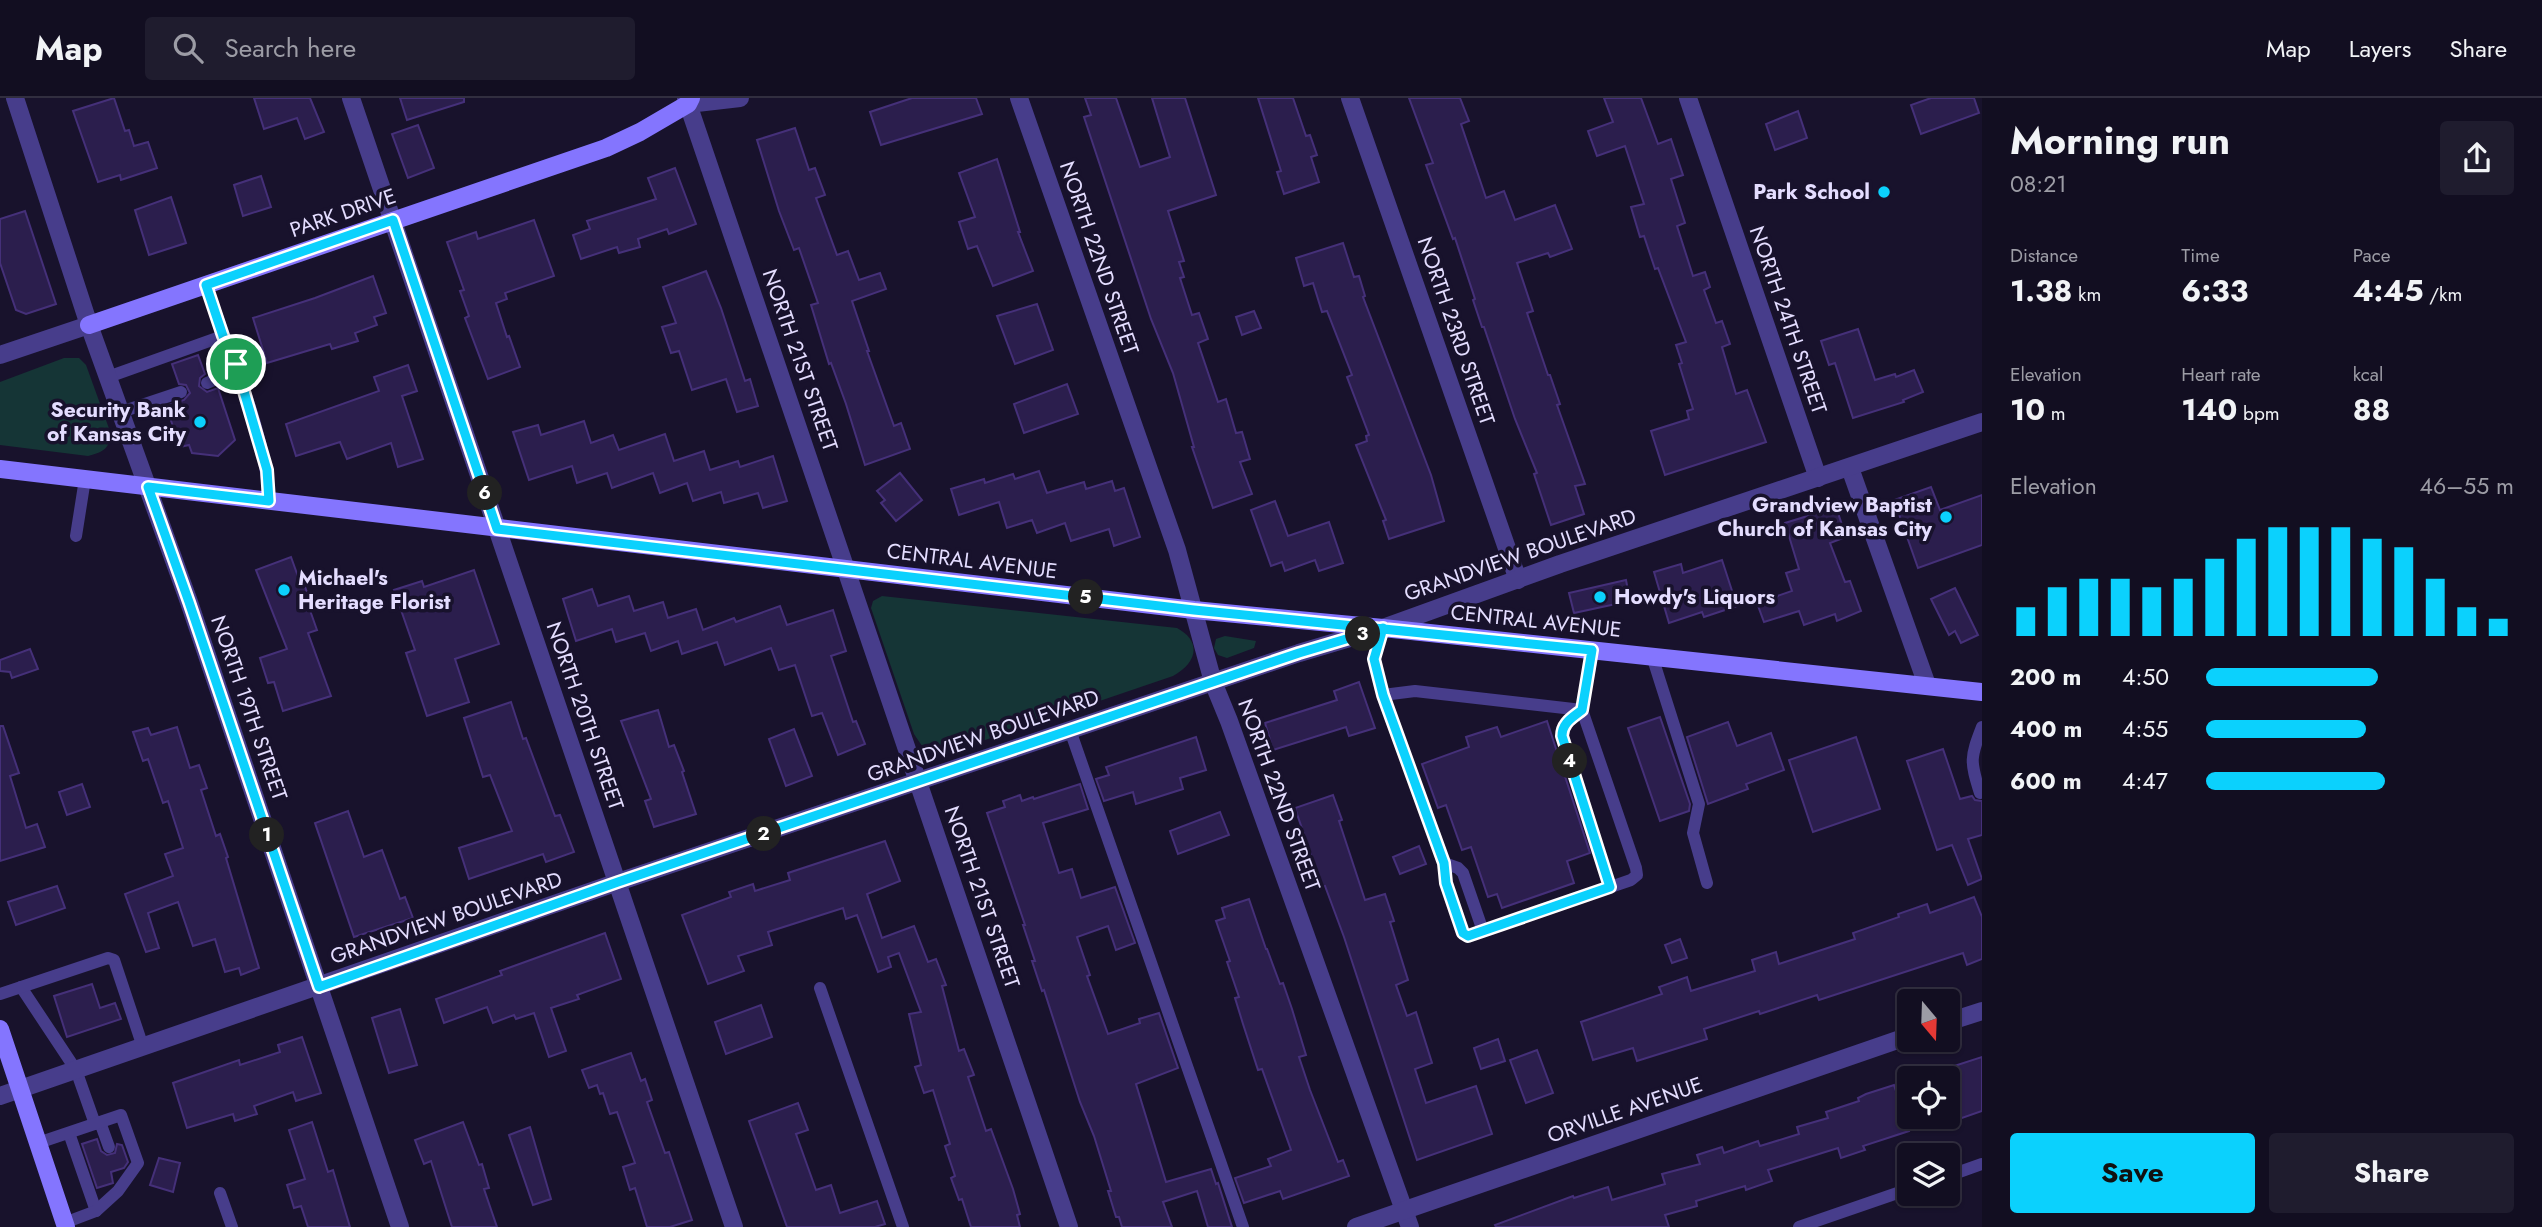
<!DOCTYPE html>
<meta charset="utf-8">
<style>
body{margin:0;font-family:Jost,sans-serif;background:#1f1c2e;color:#f1f3f6;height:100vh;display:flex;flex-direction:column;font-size:26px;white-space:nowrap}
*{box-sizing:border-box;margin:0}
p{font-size:23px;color:#9c9ca5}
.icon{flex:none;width:38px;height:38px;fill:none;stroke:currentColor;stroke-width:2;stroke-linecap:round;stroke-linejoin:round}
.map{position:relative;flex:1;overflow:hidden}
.panel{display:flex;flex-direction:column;background:#120e21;width:560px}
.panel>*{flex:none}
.needle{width:46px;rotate:161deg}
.buttons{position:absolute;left:1897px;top:891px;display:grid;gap:14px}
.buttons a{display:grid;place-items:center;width:63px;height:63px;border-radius:7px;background:#120e21;box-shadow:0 2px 5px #0004,0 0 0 2px #312e3f;font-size:35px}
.pin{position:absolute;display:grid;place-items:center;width:60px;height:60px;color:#fff;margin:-30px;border:4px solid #fff;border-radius:50%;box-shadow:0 2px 7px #0007}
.km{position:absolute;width:35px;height:35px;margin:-18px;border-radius:50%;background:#222;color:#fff;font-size:19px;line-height:35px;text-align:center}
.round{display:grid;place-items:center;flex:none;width:74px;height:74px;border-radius:7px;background:#1f1c2e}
.overview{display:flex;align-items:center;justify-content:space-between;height:119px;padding:0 28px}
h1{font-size:38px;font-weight:700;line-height:52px}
.stats{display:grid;grid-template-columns:repeat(3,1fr);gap:10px;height:119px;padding:7px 28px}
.stats div{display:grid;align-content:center}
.stats b{font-size:30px;font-weight:700}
.stats small{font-size:19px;font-weight:400}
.stats p{font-size:19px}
.chart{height:196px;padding:14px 28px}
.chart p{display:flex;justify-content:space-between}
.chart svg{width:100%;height:126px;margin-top:7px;stroke:#0bd1fd;stroke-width:6}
.button{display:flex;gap:14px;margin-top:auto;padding:14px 28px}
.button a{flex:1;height:80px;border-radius:7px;background:#0bd1fd;color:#111;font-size:28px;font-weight:700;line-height:80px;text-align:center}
.button a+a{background:#1f1c2e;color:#f1f3f6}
ul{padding:0 28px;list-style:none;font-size:23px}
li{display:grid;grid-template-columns:112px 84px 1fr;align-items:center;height:52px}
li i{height:18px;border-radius:9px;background:#0bd1fd}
header{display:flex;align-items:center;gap:42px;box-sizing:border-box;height:98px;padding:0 35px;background:#120e21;border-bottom:2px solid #312e3f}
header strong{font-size:33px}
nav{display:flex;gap:38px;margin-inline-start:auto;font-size:24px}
.search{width:490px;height:63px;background:#1f1c2e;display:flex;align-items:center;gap:18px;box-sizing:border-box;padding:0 24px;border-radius:7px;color:#9c9ca5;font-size:26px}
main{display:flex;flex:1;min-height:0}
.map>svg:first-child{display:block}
</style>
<header>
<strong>Map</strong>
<div class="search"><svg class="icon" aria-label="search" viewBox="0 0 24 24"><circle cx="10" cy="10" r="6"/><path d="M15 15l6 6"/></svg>Search here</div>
<nav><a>Map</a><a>Layers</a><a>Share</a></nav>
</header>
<main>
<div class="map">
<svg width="1982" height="1129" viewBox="0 0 1982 1129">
<rect width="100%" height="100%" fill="#18122c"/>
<g fill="#153536">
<path d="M64 260H79L86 267 111 336C109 351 103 354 88 358L0 347V284Z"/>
<path d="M882 498 1177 530C1203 544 1196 566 1173 578L941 657C926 656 922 648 914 636L871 510 873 503Z"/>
<polygon points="1225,538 1256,543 1254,550 1227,560 1218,557 1214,550 1216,541"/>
</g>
<g fill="#2b1e4d" stroke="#453079" stroke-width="2">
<polygon points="114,0 125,33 129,32 134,48 148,44 157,70 121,82 120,77 98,84 73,13"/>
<polygon points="254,0 310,0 324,34 305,41 297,20 264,31"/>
<polygon points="400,0 464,0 464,4 407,22"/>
<polygon points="912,0 976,0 982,16 881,47 870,14"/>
<polygon points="1085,0 1116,0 1140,69 1170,59 1152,0 1185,0 1216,97 1168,113 1184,163 1179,164 1184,179 1180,180 1192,217 1199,215 1208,241 1198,245 1218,304 1226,301 1236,335 1242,334 1250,361 1240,364 1252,396 1213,410 1192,349 1194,349 1173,275 1151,221 1084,19 1091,17"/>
<polygon points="1258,0 1293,0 1306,38 1310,37 1317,57 1311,59 1319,84 1284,96 1277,74 1281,73"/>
<polygon points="1409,0 1460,0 1469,23 1461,26 1486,100 1504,93 1515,122 1555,107 1572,151 1550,159 1548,155 1517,165 1533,213 1527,215 1548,277 1550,277 1560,306 1557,307 1585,386 1575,388 1584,416 1551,427 1534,376 1537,375 1515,321 1484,229 1482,229 1473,202 1475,201 1455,140 1453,141 1435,92 1426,67 1433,65"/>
<polygon points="1604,0 1641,0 1658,46 1671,41 1683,77 1671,81 1685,125 1677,128 1693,178 1705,174 1710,189 1704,192 1716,225 1722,223 1730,246 1722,249 1736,296 1747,292 1766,344 1665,377 1651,333 1689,321 1687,313 1693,311 1679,266 1682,265 1676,247 1686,244 1658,170 1655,171 1644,138 1640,139 1631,109 1644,106 1625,48 1597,58 1588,33 1613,24"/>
<polygon points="1931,0 1974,0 1979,15 1921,36 1911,7"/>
<polygon points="1798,13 1807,40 1775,52 1766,26"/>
<polygon points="418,27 434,70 408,80 392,36"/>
<polygon points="795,30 809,72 815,70 825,97 816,100 837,157 848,153 859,182 880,175 886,191 852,203 869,253 867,253 894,328 901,325 910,351 865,367 846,306 831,265 829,266 811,207 818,205 799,150 794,152 779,113 757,42"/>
<polygon points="997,61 1020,134 1018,134 1033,173 993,188 977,148 968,151 959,124 975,119 959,75"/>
<polygon points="675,70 696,126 669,136 667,131 638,141 640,149 619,155 617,149 581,161 573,137 590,131 587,123 656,101 648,80"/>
<polygon points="261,78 271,109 243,118 234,87"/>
<polygon points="171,99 186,145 149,157 135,112"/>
<polygon points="25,113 56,206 26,216 16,212 0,165 0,121"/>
<polygon points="534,122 554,178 505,195 507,201 496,205 507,239 509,238 520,269 488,281 465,220 469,218 460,193 464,192 447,144 476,134 478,141"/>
<polygon points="1343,145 1354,179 1359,178 1365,198 1363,199 1431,377 1444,423 1389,441 1383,423 1386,422 1356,347 1367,343 1366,338 1369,337 1347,279 1352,277 1327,213 1322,214 1313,185 1304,188 1296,160"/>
<polygon points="706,173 721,210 745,283 750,281 758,308 737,314 726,281 692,292 679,253 671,255 662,229 676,225 663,189"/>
<polygon points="373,178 386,215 374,219 377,227 355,235 358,243 332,251 330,246 267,265 253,220 315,200"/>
<polygon points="1037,206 1053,252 1015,266 997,218"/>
<polygon points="1254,213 1261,230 1242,237 1236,219"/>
<polygon points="1858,231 1875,282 1895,276 1896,279 1914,272 1923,294 1903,302 1904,304 1853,320 1835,265 1829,267 1821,243"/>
<polygon points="198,257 205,276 200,280 199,288 207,294 218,290 235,342 218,358 192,355 189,347 180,349 166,308 184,302 190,295 186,287 179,286 172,266"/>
<polygon points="408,267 417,293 402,298 423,361 398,369 391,345 347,361 340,344 296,358 286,326 379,293 374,279"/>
<polygon points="1067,286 1078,316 1024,335 1014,306"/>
<polygon points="584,323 591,345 613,337 619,352 665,336 674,363 704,353 710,372 738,363 740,369 773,358 787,403 763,410 758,395 724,405 721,394 693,403 687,385 660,395 653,375 612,390 607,375 577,385 572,368 529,382 513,334 538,327 541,337"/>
<polygon points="1039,373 1047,395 1084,384 1086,391 1112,383 1115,393 1124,390 1140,439 1114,448 1109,431 1071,443 1065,425 1037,435 1032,422 1007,430 999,404 959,417 951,391 984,381 985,385 1013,376 1015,381"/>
<polygon points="900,375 922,402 896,423 881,405 885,402 877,393"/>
<polygon points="1931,389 1940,412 1982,397 1982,447 1918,470 1894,402"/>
<polygon points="1275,403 1288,438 1329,424 1343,465 1319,473 1315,462 1285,473 1282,464 1271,468 1251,412"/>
<polygon points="1835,406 1846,439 1830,445 1845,484 1850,483 1861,513 1837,523 1835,516 1804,527 1799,513 1764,524 1757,505 1792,493 1786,475 1799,471 1785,425 1814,416 1813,413"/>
<polygon points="291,459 300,484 303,483 309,500 306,501 317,532 308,535 331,598 283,613 274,584 268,585 260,560 287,551 256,472"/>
<polygon points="1722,462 1737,508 1704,519 1702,514 1669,525 1654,474 1681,466 1683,475"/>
<polygon points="474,472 499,546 455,561 469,604 427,618 406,555 415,552 394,492 422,483 424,489"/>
<polygon points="1626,482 1630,503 1574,515 1569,495"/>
<polygon points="1955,490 1978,537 1961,545 1955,533 1949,537 1931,501"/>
<polygon points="592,491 598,508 629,498 634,513 663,504 668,520 696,511 703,532 734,520 736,524 780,508 787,527 833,512 846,553 831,558 853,624 856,623 865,646 838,657 822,615 812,618 795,567 779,572 771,550 725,567 717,544 682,556 678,543 651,553 645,535 616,544 612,531 576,543 563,501"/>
<polygon points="30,551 38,571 12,580 10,574 0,573 0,562"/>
<polygon points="1359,584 1375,630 1349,638 1346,629 1273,652 1265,625 1337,602 1334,593"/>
<polygon points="511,604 523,641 526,640 555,718 560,717 574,754 546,764 543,756 469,781 459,750 512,733 490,677 483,679 464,620"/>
<polygon points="658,612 669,649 674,647 684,673 682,674 696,716 654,729 645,703 651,701 621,623"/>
<polygon points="1660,619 1690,706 1689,713 1660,723 1628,630"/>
<polygon points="1547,623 1590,755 1567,763 1574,785 1502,810 1497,796 1488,799 1471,749 1462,752 1446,707 1438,710 1422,666 1469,649 1466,639 1497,629 1501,639"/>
<polygon points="1728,624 1737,648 1771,635 1784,672 1746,686 1748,691 1708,706 1687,639"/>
<polygon points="0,628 3,628 19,675 10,678 26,730 37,726 45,749 0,763"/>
<polygon points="177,629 190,670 199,667 207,690 201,692 216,738 220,736 228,759 226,760 259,870 241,877 239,870 225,874 215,841 193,848 178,804 148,815 159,850 146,854 125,796 173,778 165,756 183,750 168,703 163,705 148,661 143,663 133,634 148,630 151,637"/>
<polygon points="794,631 812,678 786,688 769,641"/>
<polygon points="1196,639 1206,672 1180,680 1183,691 1136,706 1133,694 1104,703 1096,681 1109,677 1106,669"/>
<polygon points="1856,639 1880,711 1813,734 1789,662"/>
<polygon points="1943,651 1960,701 1972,698 1975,702 1982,703 1982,737 1968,741 1982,781 1968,787 1952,747 1937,752 1907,663"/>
<polygon points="82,686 90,709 67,717 59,694"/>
<polygon points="1080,686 1088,711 1043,725 1059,775 1072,771 1081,800 1115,789 1135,845 1116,852 1108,828 1077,839 1090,877 1087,878 1108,936 1140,925 1139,921 1159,915 1178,970 1136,986 1166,1084 1211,1071 1216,1086 1218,1085 1232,1129 1208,1129 1197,1093 1163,1104 1172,1129 1122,1129 1119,1119 1116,1119 1108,1093 1111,1093 1094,1038 1080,1004 1044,892 1042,893 1032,863 1035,863 1023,827 1025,827 987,715 1005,709 1003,703 1020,697 1022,703 1033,699 1034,701"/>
<polygon points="1333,697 1342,722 1339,723 1365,802 1385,796 1394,823 1390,824 1408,882 1396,887 1407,918 1416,914 1432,965 1415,971 1426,1005 1476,988 1492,1036 1417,1062 1344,839 1325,788 1322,789 1295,710"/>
<polygon points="348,713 364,759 382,752 400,801 405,799 413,820 354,839 315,725"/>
<polygon points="1220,714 1229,737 1178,756 1170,733"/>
<polygon points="885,743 900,783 867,796 882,840 914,828 928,864 936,861 946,887 942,888 959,953 964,951 974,977 968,979 986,1033 991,1031 1013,1091 1020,1116 1017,1117 1020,1129 971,1129 962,1101 959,1102 951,1080 955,1078 945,1048 950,1046 933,992 924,995 915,969 921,967 909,916 921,914 899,855 888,859 891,869 878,874 857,817 846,821 843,810 768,834 772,847 738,858 744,873 708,886 682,817 731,799 729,794 753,786 755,793 790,782 788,775"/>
<polygon points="1419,748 1426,766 1400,776 1393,759"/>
<polygon points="57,788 65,810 16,827 8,804"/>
<polygon points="1974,799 1982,819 1982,861 1967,867 1963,855 1819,902 1817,897 1760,916 1759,913 1704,931 1707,941 1637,963 1633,950 1593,962 1581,924 1662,896 1659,889 1687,879 1691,893 1755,873 1752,862 1776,854 1779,866 1855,841 1853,835 1899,819 1898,816 1927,806 1930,815"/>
<polygon points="1249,801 1266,851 1267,851 1280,886 1283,885 1292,911 1306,957 1299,959 1310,992 1338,1064 1343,1062 1349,1078 1283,1101 1280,1093 1244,1105 1235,1080 1271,1068 1268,1061 1291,1052 1262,971 1258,972 1243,926 1235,900 1239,899 1227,864 1230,863 1216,823 1225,820 1222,810"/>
<polygon points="605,835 621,881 577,897 579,901 551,910 566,953 549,959 534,915 516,921 514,917 493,925 487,909 444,925 436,901 502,877 500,873"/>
<polygon points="1680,841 1687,860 1672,865 1665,847"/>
<polygon points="92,886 100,910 115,905 121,921 67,939 54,898"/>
<polygon points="761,907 772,939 726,956 715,924"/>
<polygon points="400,911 417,967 389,975 372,920"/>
<polygon points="302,939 321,995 296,1003 293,994 254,1008 257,1016 235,1023 233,1016 187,1030 173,985 239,962 240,967 280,954 278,947"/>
<polygon points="1498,941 1505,963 1481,971 1474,950"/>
<polygon points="1537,952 1553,995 1526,1005 1510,962"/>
<polygon points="631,955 641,983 645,981 652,1002 647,1004 665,1055 669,1054 692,1122 670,1129 647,1129 635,1090 630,1092 623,1069 635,1065 617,1014 610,1016 603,995 600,996 597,987 589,990 582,972"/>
<polygon points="1982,959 1982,1013 1959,1021 1956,1012 1948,1015 1948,970"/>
<polygon points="1894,987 1909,1033 1863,1048 1865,1052 1841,1060 1838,1050 1768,1072 1772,1083 1746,1092 1745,1088 1696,1103 1697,1108 1665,1117 1669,1129 1496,1129 1495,1127 1573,1098 1574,1100 1608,1089 1612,1102 1665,1086 1662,1076 1700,1066 1697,1057 1722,1049 1724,1055 1758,1043 1760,1048 1799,1036 1797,1029 1828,1020 1826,1014 1859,1003 1858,1000 1866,996"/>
<polygon points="798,1005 808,1032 796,1036 816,1092 831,1087 840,1115 877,1103 885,1126 875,1129 787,1129 749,1023"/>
<polygon points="312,1024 328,1074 333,1072 350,1129 308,1129 301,1108 294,1110 287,1087 305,1081 289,1032"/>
<polygon points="463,1024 479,1067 482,1066 489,1090 484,1091 497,1129 452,1129 431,1063 424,1066 415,1042"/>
<polygon points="530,1029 551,1101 533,1107 509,1037"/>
<polygon points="97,1041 101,1053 107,1057 115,1055 117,1046 122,1047 128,1064 124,1070 111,1074 113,1085 97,1090 82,1046"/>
<polygon points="159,1060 180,1065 173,1094 150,1087"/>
</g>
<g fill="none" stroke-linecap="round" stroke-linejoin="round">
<g stroke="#473d8b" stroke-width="12">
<path d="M206 186C229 258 265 327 269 403"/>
<polyline points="108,279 223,238"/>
<polyline points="207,285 221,279 236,266"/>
<polyline points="121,314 181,294"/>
<polyline points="76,438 85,381"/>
<polyline points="1383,530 1374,560 1383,597 1415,593 1582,612 1593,552"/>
<polyline points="1652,558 1699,706 1693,735 1707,785"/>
<path d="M1383 597 1444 765 1446 785 1463 835 1468 838 1631 782 1637 777 1636 770 1582 612C1572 620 1562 625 1562 638L1610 789"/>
<polyline points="1070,632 1243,1129"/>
<path d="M1980 695C1970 663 1970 660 1982 629"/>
<polyline points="1444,765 1458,770 1463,775 1483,833"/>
<polyline points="21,889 76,972 95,1026"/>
<polyline points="820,890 903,1129"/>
<polyline points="0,896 108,860 114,862 143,949"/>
<polyline points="100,1024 109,1049"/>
<polyline points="69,1035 96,1113"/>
<polyline points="38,1045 121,1017 138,1065 118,1093 96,1113 64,1125"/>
<polyline points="1948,1078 1982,1066"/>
<polyline points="220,1095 232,1129"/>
<polyline points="1799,1129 1909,1091"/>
</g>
<g stroke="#473d8b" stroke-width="18">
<polyline points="15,0 89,227 189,504 400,1129"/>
<polyline points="351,0 734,1129"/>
<polyline points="686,0 1069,1129"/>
<polyline points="1019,0 1177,452 1213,584 1229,623 1410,1129"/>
<polyline points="1350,0 1518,482"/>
<polyline points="1688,0 1818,380"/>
<polyline points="688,6 740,0"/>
<polyline points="0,257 89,227"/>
<polyline points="1850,370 1927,587"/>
<polyline points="1948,924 1982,913"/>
<polyline points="0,998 618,784 1299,555 1383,530 1560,466 1982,324"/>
<polyline points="1356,1129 1909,938"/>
</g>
<g stroke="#8475fe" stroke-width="18">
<polyline points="89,227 606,50 640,34 688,6 691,0"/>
<polyline points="0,371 1194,512 1383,530 1982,594"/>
<polyline points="0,931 66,1129"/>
</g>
</g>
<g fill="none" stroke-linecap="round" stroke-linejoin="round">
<defs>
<path id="route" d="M236 266 267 372 269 403 148 389 189 504 319 889 618 784 1299 555 1383 530 1374 561 1383 597 1444 765 1446 785 1463 835 1468 838 1610 789 1562 638C1562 625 1572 620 1582 612L1592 552 1194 512 497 431 393 122 206 187 223 238 236 266"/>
</defs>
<use href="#route" stroke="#fff" stroke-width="14"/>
<use href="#route" stroke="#0bd1fd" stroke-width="9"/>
</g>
<g fill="#0bd1fd" stroke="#18122c" stroke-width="2.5">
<circle cx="1884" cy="94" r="7"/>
<circle cx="200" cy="324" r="7"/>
<circle cx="1946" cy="419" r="7"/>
<circle cx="284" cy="492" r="7"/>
<circle cx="1600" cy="499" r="7"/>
</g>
<g text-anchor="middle" stroke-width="7" stroke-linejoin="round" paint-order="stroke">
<g font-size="21" font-weight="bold" fill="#e4ddff" stroke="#18122c" text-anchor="end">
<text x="1870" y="101">Park School</text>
<text x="186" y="319">Security Bank<tspan x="186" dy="24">of Kansas City</tspan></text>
<text x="1932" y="414">Grandview Baptist<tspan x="1932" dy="24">Church of Kansas City</tspan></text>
<text x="298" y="487" text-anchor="start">Michael's<tspan x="298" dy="24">Heritage Florist</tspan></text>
<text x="1614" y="506" text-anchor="start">Howdy's Liquors</text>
</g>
<g font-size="21" fill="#e4ddff" stroke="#18122c">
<text transform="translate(343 115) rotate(-19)" y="7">PARK DRIVE</text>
<text transform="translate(1099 160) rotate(71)" y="7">NORTH 22ND STREET</text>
<text transform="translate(1788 222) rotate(71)" y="7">NORTH 24TH STREET</text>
<text transform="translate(1456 233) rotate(71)" y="7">NORTH 23RD STREET</text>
<text transform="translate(800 262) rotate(71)" y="7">NORTH 21ST STREET</text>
<text transform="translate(1520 457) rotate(-19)" y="7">GRANDVIEW BOULEVARD</text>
<text transform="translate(972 463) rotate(7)" y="7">CENTRAL AVENUE</text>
<text transform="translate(1536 523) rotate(6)" y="7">CENTRAL AVENUE</text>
<text transform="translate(249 610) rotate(71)" y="7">NORTH 19TH STREET</text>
<text transform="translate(585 618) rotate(71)" y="7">NORTH 20TH STREET</text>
<text transform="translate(983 638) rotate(-19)" y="7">GRANDVIEW BOULEVARD</text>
<text transform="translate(1279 697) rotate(70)" y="7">NORTH 22ND STREET</text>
<text transform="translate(982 799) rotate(71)" y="7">NORTH 21ST STREET</text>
<text transform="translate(446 820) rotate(-19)" y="7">GRANDVIEW BOULEVARD</text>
<text transform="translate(1625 1012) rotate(-19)" y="7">ORVILLE AVENUE</text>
</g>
</g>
</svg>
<div class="buttons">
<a><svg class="needle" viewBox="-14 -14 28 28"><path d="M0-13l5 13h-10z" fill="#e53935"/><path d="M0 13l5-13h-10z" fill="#9c9ca5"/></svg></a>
<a><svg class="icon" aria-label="locate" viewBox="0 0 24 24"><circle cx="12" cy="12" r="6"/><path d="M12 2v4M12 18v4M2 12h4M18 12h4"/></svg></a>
<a><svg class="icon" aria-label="layers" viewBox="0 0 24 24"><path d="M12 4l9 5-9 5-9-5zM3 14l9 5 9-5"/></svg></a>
</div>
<div class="pin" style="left:236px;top:266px;background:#1e9e55"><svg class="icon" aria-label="arrive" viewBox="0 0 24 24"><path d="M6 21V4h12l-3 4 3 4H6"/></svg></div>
<b class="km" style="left:267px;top:737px">1</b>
<b class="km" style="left:764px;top:736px">2</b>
<b class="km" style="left:1363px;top:536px">3</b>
<b class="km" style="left:1570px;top:663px">4</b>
<b class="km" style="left:1086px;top:499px">5</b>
<b class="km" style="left:485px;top:395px">6</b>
</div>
<section class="panel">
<div class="overview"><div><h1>Morning run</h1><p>08:21</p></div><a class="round"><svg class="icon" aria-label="share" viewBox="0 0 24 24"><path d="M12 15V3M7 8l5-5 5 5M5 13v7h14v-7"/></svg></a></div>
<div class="stats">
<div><p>Distance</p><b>1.38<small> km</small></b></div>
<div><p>Time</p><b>6:33</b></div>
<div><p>Pace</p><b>4:45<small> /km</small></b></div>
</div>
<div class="stats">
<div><p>Elevation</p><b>10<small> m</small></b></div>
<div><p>Heart rate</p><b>140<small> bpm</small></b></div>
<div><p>kcal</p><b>88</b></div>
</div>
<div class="chart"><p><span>Elevation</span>46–55 m</p>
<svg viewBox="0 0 160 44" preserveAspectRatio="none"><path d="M5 44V34M15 44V27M25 44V24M35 44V24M45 44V27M55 44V24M65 44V17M75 44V10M85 44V6M95 44V6M105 44V6M115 44V10M125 44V13M135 44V24M145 44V34M155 44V38"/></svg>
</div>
<ul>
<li><b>200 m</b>4:50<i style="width:56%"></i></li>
<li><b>400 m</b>4:55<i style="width:52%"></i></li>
<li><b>600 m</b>4:47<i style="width:58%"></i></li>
</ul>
<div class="button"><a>Save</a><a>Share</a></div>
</section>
</main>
